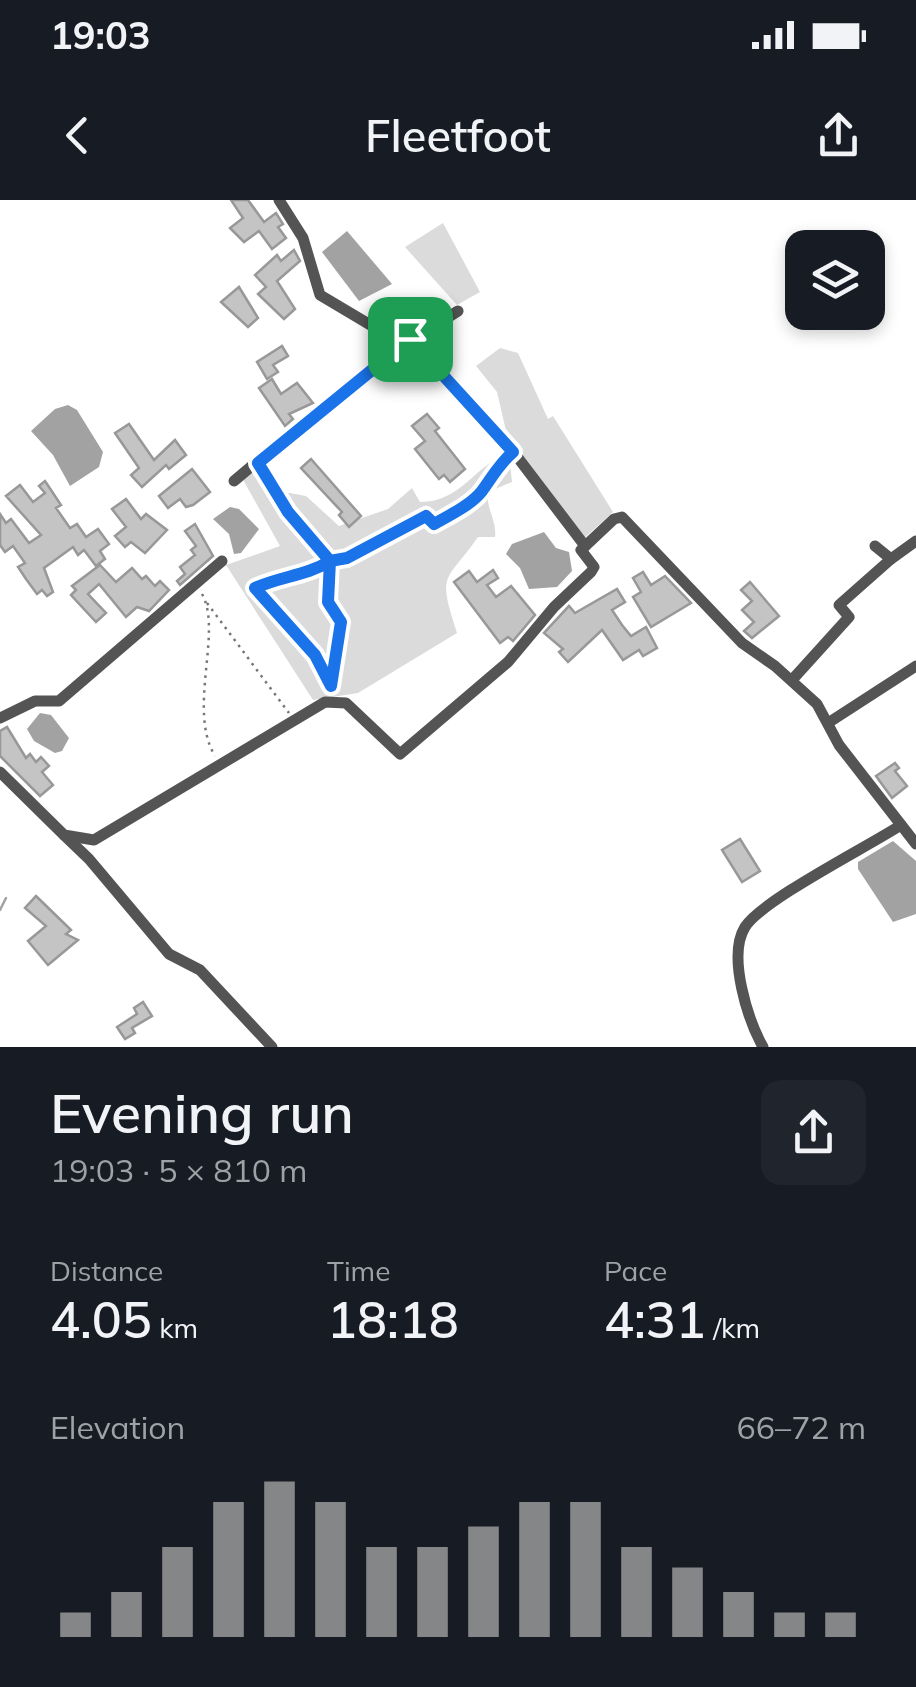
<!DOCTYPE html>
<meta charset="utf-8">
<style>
body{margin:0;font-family:Mulish,sans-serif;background:#20242c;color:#f1f3f6;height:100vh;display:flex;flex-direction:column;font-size:38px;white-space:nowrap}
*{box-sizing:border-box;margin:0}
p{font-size:32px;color:#9ea1a6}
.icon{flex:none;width:55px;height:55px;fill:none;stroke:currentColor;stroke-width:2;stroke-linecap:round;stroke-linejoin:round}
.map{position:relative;height:847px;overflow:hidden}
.details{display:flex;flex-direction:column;background:#171b24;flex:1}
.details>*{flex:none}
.tools{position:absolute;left:785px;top:30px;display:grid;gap:20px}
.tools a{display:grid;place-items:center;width:100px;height:100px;border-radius:20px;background:#171b24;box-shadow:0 5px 15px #0003;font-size:50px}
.pin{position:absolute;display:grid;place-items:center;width:85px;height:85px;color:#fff;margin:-42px;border-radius:20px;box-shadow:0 5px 15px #0006}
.round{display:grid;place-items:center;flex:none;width:105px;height:105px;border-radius:20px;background:#20242c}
.head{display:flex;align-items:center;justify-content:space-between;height:170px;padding:0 50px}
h1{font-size:55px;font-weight:600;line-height:75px}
.figures{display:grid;grid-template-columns:repeat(3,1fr);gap:15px;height:170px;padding:10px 50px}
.figures div{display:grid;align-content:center}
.figures b{font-size:50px;font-weight:600}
.figures small{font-size:28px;font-weight:400}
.figures p{font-size:28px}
.chart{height:280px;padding:20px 50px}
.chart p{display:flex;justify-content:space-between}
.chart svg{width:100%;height:180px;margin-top:10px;stroke:#858687;stroke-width:6}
.status{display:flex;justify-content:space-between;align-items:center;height:70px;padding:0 50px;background:#171b24;direction:ltr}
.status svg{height:28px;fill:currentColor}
header{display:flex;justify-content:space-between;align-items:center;height:130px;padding:0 50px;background:#171b24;font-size:45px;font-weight:600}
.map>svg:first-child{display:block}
</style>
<div class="status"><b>19:03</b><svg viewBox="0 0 49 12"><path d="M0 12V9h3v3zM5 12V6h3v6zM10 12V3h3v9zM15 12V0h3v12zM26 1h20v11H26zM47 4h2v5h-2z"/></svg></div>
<header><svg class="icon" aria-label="back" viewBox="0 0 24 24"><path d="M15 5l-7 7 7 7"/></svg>Fleetfoot<svg class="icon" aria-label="share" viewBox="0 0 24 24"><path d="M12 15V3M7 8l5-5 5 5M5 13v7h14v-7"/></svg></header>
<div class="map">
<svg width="916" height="847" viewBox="0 0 916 847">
<rect width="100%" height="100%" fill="#fff"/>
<g fill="#dbdbdb">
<polygon points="443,23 480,92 457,105 405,47"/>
<polygon points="500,148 518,153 548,219 553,216 613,312 581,341 510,248 497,192 476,166"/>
<path d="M509 253 512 282 488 292C486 310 497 320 495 337H478C445 384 437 371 457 433L358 493 313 500 226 365 280 346 241 276 258 263 284 292 306 296 339 326 388 309 412 288 420 302C462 302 474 265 509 253Z"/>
</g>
<g fill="#a2a2a2">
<polygon points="347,31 392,84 359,101 322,52"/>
<polygon points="68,205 77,210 103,252 99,267 70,286 53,255 31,231 55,209"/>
<polygon points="230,307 239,309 259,329 241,353 234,354 229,334 213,319"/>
<polygon points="544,332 556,348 569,352 572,371 557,387 529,389 520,368 506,354 512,344"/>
<polygon points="40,513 51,515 69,538 62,551 55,553 34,541 27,529"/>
<polygon points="893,641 916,661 916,714 893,722 858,669 858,662"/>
</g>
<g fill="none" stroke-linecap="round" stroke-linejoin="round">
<polyline stroke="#a2a2a2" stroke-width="2.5" points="0,710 6,698"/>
</g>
<g fill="#c4c4c4" stroke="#989898" stroke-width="2.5">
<polygon points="231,0 248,0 264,22 276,13 283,24 278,27 286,38 272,49 259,31 244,42 230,28 243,18"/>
<polygon points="294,50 300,61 277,81 295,109 284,119 258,94 266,87 255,75 277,55 281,61"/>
<polygon points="239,87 258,118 248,127 221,102"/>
<polygon points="282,146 288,156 273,165 278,172 267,179 257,162"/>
<polygon points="272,179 281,194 297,183 313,203 289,214 293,219 285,226 259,188"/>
<polygon points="427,214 439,228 435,231 465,269 450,282 444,275 439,279 415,249 425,241 412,226"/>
<polygon points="129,224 154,260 175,240 186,255 169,269 166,265 142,287 131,275 139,268 115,233"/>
<polygon points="311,259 361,316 349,327 339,315 342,312 301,268"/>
<polygon points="192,269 210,292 193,305 186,307 180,299 168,308 159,296"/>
<polygon points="45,281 61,305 56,308 70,328 77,324 86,337 98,329 109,344 100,351 105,359 96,366 84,350 78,355 73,347 44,368 53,392 47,396 42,390 37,394 26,379 18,367 25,363 13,346 5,352 0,345 0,314 6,323 11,319 29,343 41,335 6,296 20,285 33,302 45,293 39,286"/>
<polygon points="126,299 141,319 146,314 167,330 145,353 131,342 125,347 115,336 126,327 112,309"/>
<polygon points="195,324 213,356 180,385 177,381 185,374 180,367 195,355 191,350 196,346 185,331"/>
<polygon points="100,365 116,382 132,368 142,379 146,376 155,386 160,381 169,390 149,411 137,407 126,417 99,384 88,394 106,413 96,422 71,395 76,390 72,386"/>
<polygon points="493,370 498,378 487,385 496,397 511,386 535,415 513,441 508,437 500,443 454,382 469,371 477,382"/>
<polygon points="643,372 651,385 665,376 691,403 651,427 633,397 641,392 633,378"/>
<polygon points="750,382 779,416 752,438 744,431 754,422 742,410 752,401 741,390"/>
<polygon points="617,389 625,402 612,410 622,425 631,436 646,427 657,448 643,456 639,450 623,460 602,430 568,462 559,452 563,449 544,433 569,406 575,413"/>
<polygon points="7,527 26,558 30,554 36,562 41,557 49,566 42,572 53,585 40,596 0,556 0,531"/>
<polygon points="895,563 899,568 895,571 907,586 892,598 876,576"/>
<polygon points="740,639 760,671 742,682 722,650"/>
<polygon points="36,696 71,730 66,734 78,740 48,765 28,741 46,726 25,708"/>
<polygon points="143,802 152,816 132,828 135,833 125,839 117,827 137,814 134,808"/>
</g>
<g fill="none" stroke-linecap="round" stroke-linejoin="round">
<g stroke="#767676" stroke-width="2.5" stroke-dasharray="2.5 5" stroke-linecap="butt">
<polyline points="265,270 289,313 330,361 328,401 341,422 331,485"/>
<path d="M202 394C223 431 187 510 215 556"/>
<polyline points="207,403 289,513"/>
<polyline points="331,486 315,455 255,388 285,375 305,375 336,357 347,358 426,316 434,324 481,293 507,257"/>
</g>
<g stroke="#545454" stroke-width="11">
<polyline points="279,0 303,38 320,95 399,142 410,139 493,225 585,346"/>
<polyline points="234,281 371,166 458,111"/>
<polyline points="875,346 891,359 916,341"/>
<polyline points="792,480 849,417 839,405 891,359"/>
<polyline points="0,518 35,501 59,501 222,361"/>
<polyline points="828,523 916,466"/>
<polyline points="0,572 64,635 94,640 325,502 346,503 400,554 508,462 554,407 591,372 594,367 581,350 614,319 622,317 742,443 775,466 817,504 839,545 916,644"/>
<polyline points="64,635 89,659 169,754 200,770 272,847"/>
<path d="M763 847C748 820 727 756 745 727 762 700 869 646 901 625"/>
</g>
</g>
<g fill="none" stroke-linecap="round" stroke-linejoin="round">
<defs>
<path id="route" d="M410 139 258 263 288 312 330 361C306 376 281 376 255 388L315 455 331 486 341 422 328 402 330 361 347 358 426 316 434 324C450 315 471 305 482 291 493 276 499 264 513 252L410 139"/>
</defs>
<use href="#route" stroke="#fff" stroke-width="20"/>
<use href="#route" stroke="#1a73e8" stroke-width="12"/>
</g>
</svg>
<div class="tools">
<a><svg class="icon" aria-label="layers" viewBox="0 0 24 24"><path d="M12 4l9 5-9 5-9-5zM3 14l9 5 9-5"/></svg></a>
</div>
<div class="pin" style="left:410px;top:139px;background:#1e9e55"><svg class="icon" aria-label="arrive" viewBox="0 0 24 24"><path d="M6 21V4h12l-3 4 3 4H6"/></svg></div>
</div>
<section class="details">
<div class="head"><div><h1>Evening run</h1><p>19:03 · 5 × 810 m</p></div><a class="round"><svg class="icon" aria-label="share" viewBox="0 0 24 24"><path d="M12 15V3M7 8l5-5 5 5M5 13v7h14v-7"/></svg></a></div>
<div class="figures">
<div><p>Distance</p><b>4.05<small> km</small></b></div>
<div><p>Time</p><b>18:18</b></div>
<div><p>Pace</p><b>4:31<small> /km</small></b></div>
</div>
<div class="chart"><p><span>Elevation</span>66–72 m</p>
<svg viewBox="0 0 160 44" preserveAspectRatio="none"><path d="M5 44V38M15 44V33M25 44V22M35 44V11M45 44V6M55 44V11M65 44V22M75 44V22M85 44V17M95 44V11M105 44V11M115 44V22M125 44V27M135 44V33M145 44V38M155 44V38"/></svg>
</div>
</section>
